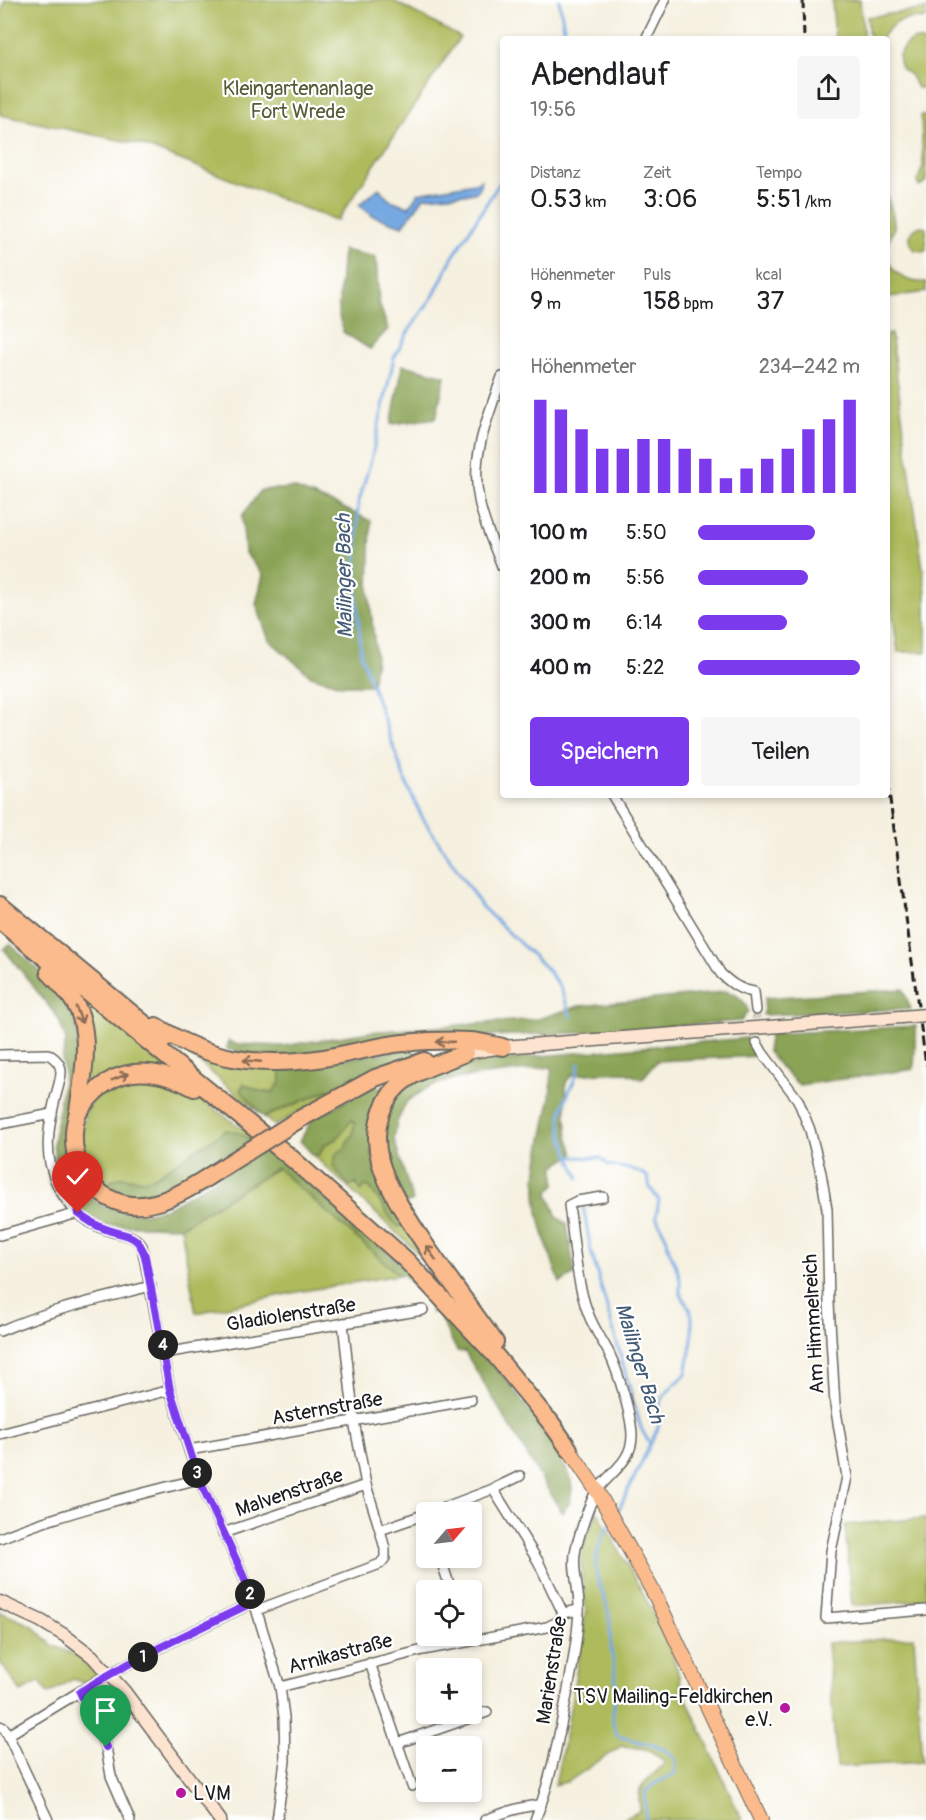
<!DOCTYPE html>
<html lang="de">
<meta charset="utf-8">
<style>
body{margin:0;font-family:Pangolin,sans-serif;background:#f6f6f6;color:#202124;height:100vh;display:flex;flex-direction:column;font-size:22px;white-space:nowrap}
*{box-sizing:border-box;margin:0}
p{font-size:20px;color:#757577}
.icon{flex:none;width:33px;height:33px;fill:none;stroke:currentColor;stroke-width:2;stroke-linecap:round;stroke-linejoin:round}
.map{position:relative;flex:1;overflow:hidden}
.panel{position:absolute;left:500px;top:36px;width:390px;height:762px;display:flex;flex-direction:column;background:#fff;border-radius:6px;box-shadow:0 3px 9px #0003}
.panel>*{flex:none}
.needle{width:39px;rotate:62deg}
.controls{position:absolute;left:416px;top:1502px;display:grid;gap:12px}
.controls a{display:grid;place-items:center;width:66px;height:66px;border-radius:6px;background:#fff;box-shadow:0 3px 9px #0003;font-size:30px}
.pin{position:absolute;display:grid;place-items:center;width:51px;height:51px;color:#fff;margin:-62px -26px;border-radius:50% 50% 50% 0;rotate:-45deg;box-shadow:0 0 6px #0007}
.pin .icon{rotate:45deg}
.km{position:absolute;width:30px;height:30px;margin:-15px;border-radius:50%;background:#222;color:#fff;font-size:16px;line-height:30px;text-align:center}
.round{display:grid;place-items:center;flex:none;width:63px;height:63px;border-radius:6px;background:#f6f6f6}
.summary{display:flex;align-items:center;justify-content:space-between;height:102px;padding:0 30px}
h1{font-size:33px;font-weight:600;line-height:45px}
.figures{display:grid;grid-template-columns:repeat(3,1fr);gap:9px;height:102px;padding:6px 30px}
.figures div{display:grid;align-content:center}
.figures b{font-size:26px;font-weight:600}
.figures small{font-size:16px;font-weight:400}
.figures p{font-size:16px}
.chart{height:168px;padding:12px 30px}
.chart p{display:flex;justify-content:space-between}
.chart svg{width:100%;height:108px;margin-top:6px;stroke:#7c3aed;stroke-width:6}
.button{display:flex;gap:12px;margin-top:auto;padding:12px 30px}
.button a{flex:1;height:69px;border-radius:6px;background:#7c3aed;color:#fff;font-size:24px;font-weight:600;line-height:69px;text-align:center}
.button a+a{background:#f6f6f6;color:#202124}
ul{padding:0 30px;list-style:none;font-size:20px}
li{display:grid;grid-template-columns:96px 72px 1fr;align-items:center;height:45px}
li i{height:15px;border-radius:8px;background:#7c3aed}
.map>svg:first-child{display:block}
</style>
<div class="map">
<svg width="926" height="1820" viewBox="0 0 926 1820">
<rect width="100%" height="100%" fill="#fff"/>
<filter id="ink" filterUnits="userSpaceOnUse"><feTurbulence type="fractalNoise" baseFrequency=".0167" numOctaves="2"/><feDisplacementMap in="SourceGraphic" scale="12" xChannelSelector="R" yChannelSelector="G"/><feConvolveMatrix kernelMatrix="1 2 1 2 8 2 1 2 1" color-interpolation-filters="sRGB"/></filter>
<filter id="wash" filterUnits="userSpaceOnUse"><feTurbulence type="fractalNoise" baseFrequency=".008" numOctaves="4" result="noise"/><feDisplacementMap in="SourceGraphic" scale="24" xChannelSelector="R" yChannelSelector="G"/><feGaussianBlur stdDeviation="1.35" result="paint"/><feColorMatrix in="noise" values="0 0 0 0 0 0 0 0 0 0 0 0 0 0 0 0 0 1.4 0 .05"/><feComposite in="paint" operator="in"/></filter>
<g filter="url(#wash)">
<rect width="100%" height="100%" fill="#f5f0df"/>
<g fill="#aebb5d" stroke="#656c3c" stroke-width="1.5">
<polygon points="5,0 392,0 460,37 337,221 142,145 0,115 0,18"/>
<polygon points="832,0 860,0 864,39 835,39"/>
<path d="M926 9V19C907 16 891 22 881 39H869L867 17Z"/>
<path d="M913 40H919L926 43V88H917C915 85 913 78 910 75 908 72 904 71 902 69 894 57 902 45 913 40Z"/>
<polygon points="921,115 926,115 926,182 919,186 917,183 923,166"/>
<path d="M886 193C889 203 894 214 894 225 895 230 890 236 888 242 882 267 903 284 926 282V292L889 297 886 271Z"/>
<path d="M921 226 926 227V251L915 250C906 241 909 230 921 226Z"/>
<polygon points="891,334 926,592 926,652 898,652 886,568 886,335"/>
<polygon points="71,988 176,1072 88,1091"/>
<polygon points="188,1053 281,1068 281,1082 272,1093 259,1091 244,1084 264,1117 354,1080 275,1126 264,1117"/>
<path d="M132 1077 184 1088 256 1138 251 1141 226 1130 155 1177 144 1180 121 1177 161 1193C158 1194 153 1198 149 1199 131 1202 103 1189 91 1175 77 1157 78 1114 96 1098 106 1090 120 1084 132 1077Z"/>
<path d="M351 1120 354 1122 353 1135 347 1142 356 1182 370 1187 394 1223 402 1224C391 1204 367 1172 374 1149L451 1288 412 1247 314 1156 320 1154 324 1145 336 1139Z"/>
<polygon points="277,1168 399,1275 297,1292 196,1313 181,1227"/>
<path d="M598 1512 642 1591 672 1652 684 1693 742 1820H621L640 1811C640 1805 638 1796 640 1790 643 1780 657 1773 665 1763 659 1756 651 1749 640 1748 631 1747 632 1750 621 1746L569 1781 555 1785 567 1727 586 1612 581 1563 585 1539Z"/>
<polygon points="926,1518 926,1600 852,1606 845,1525"/>
<polygon points="0,1612 33,1626 52,1645 80,1657 96,1669 96,1675 84,1683 73,1679 48,1694 40,1681 21,1692 0,1662 0,1643 1,1642"/>
<polygon points="914,1637 922,1762 837,1767 827,1643"/>
</g>
<g fill="#8aa354" stroke="#536038" stroke-width="1.5">
<polygon points="343,250 376,257 379,303 388,329 370,349 343,332 338,312"/>
<polygon points="403,365 445,376 436,418 391,424"/>
<polygon points="293,488 335,504 371,521 369,590 376,658 372,685 341,685 311,676 269,640 256,604 263,575 245,553 242,516 261,490"/>
<polygon points="10,944 46,977 75,1017 80,1059 66,1123 65,1151 72,1171 84,1192 102,1206 120,1211 144,1213 165,1209 268,1148 405,1268 508,1382 546,1434 570,1476 572,1489 570,1502 562,1513 465,1352 457,1351 437,1312 431,1313 429,1303 403,1274 399,1275 277,1168 181,1227 107,1225 79,1211 64,1190 56,1166 53,1144 64,1074 62,1060 66,1040 58,1018 4,949"/>
<polygon points="903,989 911,1009 763,1015 765,998"/>
<path d="M726 991C737 995 745 999 748 1011L741 1021 580 1033 484 1036 292 1057 252 1055 227 1049 228 1041 236 1044 283 1046 370 1032 538 1019 579 1006 709 994Z"/>
<polygon points="916,1026 914,1069 799,1085 781,1068 767,1050 770,1034"/>
<path d="M747 1038 757 1056 657 1061 642 1079 624 1072 572 1075 566 1082V1119L568 1136 574 1154 555 1166V1184L548 1193 557 1217 567 1224 575 1274 560 1283C548 1249 534 1216 536 1180 538 1142 554 1105 551 1067L453 1079 429 1087 407 1101 397 1122 394 1139 413 1201 405 1204 385 1154 382 1130 399 1089 450 1066 495 1060Z"/>
<polygon points="412,1049 415,1055 392,1063 264,1117 240,1090 244,1084 259,1091 272,1093 281,1082 281,1068"/>
<polygon points="387,1085 375,1109 372,1155 377,1179 403,1225 399,1227 394,1223 370,1187 365,1186 361,1191 356,1183 349,1186 333,1166 336,1154 346,1147 347,1142 353,1135 354,1122 352,1120 336,1139 324,1145 320,1154 314,1156 300,1141 312,1119 367,1089"/>
<path d="M226 1130C237 1131 243 1134 251 1141 224 1158 193 1182 162 1192 151 1196 126 1195 116 1188 116 1188 111 1182 110 1181L121 1177 144 1180 155 1177Z"/>
</g>
<polygon fill="#76a9e2" stroke="#49627f" stroke-width="1.5" points="481,180 480,188 475,193 424,197 403,226 373,216 359,205 379,188 388,199 409,207 418,193 475,183"/>
<g fill="none" stroke-linecap="round" stroke-linejoin="round">
<g stroke="#76a9e2" stroke-width="3">
<polyline points="559,0 566,39"/>
<polyline points="502,179 451,260 434,295 408,332 394,358 371,460 358,504 356,590 361,654 405,780 422,817 482,907 546,968 560,987 571,1017"/>
<path d="M579 1064C577 1081 561 1101 561 1119 560 1136 572 1162 579 1178"/>
<polyline points="570,1157 601,1158 608,1165 635,1170 645,1175 648,1178 650,1188 659,1200 656,1217 667,1239 668,1247 677,1269 680,1279 680,1293 690,1309 692,1322 692,1340 686,1374 665,1394 660,1403 658,1428 650,1445"/>
<polyline points="583,1205 591,1251 641,1428 650,1445 616,1515"/>
<path d="M611 1523C601 1536 596 1550 596 1566 595 1581 605 1595 608 1610 611 1622 610 1634 611 1646 612 1658 615 1671 616 1683 617 1703 607 1717 618 1736 632 1741 662 1744 673 1756 675 1759 675 1762 677 1765L674 1774 652 1785 645 1792 646 1820"/>
</g>
</g>
</g>
<g filter="url(#ink)">
<g fill="none" stroke-linecap="round" stroke-linejoin="round">
<polyline stroke="#d4d0c2" stroke-width="9" stroke-dasharray="9 4.5" stroke-linecap="butt" points="756,1010 757,1043"/>
<defs>
<g id="street">
<polyline points="646,39 665,0"/>
<path d="M502 377C488 416 470 458 479 500 483 523 494 545 502 566"/>
<path d="M612 795 721 974C732 984 740 990 754 992L756 1010"/>
<polyline points="757,1043 762,1052 798,1100 810,1130 821,1173 827,1209 829,1304 835,1405 847,1477 831,1551 826,1618 926,1610"/>
<path d="M0 1055 48 1054C55 1058 61 1063 61 1072 61 1080 57 1090 55 1099 50 1120 45 1145 51 1167 58 1197 80 1222 110 1231 123 1235 134 1234 142 1246L170 1390 189 1450 199 1479 239 1566 254 1602 280 1687 284 1717 285 1761 277 1820"/>
<polyline points="0,1124 52,1114"/>
<polyline points="0,1235 78,1213"/>
<polyline points="343,1323 354,1421 366,1485 380,1530"/>
<path d="M0 1331C48 1310 100 1299 151 1286"/>
<polyline points="164,1353 423,1310"/>
<polyline points="0,1434 170,1390"/>
<polyline points="189,1450 471,1400"/>
<polyline points="493,1489 538,1561 563,1613"/>
<polyline points="432,1512 493,1489 520,1476"/>
<polyline points="223,1533 366,1485"/>
<path d="M0 1538C65 1512 132 1496 199 1479"/>
<polyline points="440,1557 451,1590"/>
<polyline points="257,1610 380,1564 385,1558 385,1549 380,1530 426,1514"/>
<polyline points="370,1663 412,1786"/>
<polyline points="280,1687 423,1650 547,1627 559,1621 563,1613 579,1610"/>
<polyline points="80,1692 106,1747 111,1776 130,1820"/>
<polyline points="0,1726 4,1728 8,1735 109,1674 181,1637 254,1602"/>
<polyline points="8,1735 48,1820"/>
<polyline points="398,1743 487,1712"/>
<path d="M485 1820C503 1813 521 1806 541 1805"/>
<path d="M535 1820C549 1786 556 1750 563 1715 570 1681 577 1646 579 1611 580 1590 571 1569 576 1548 581 1530 587 1508 596 1492 609 1473 632 1462 632 1436 632 1417 618 1371 609 1353 602 1340 593 1327 588 1313 576 1282 574 1239 569 1205L577 1201 603 1197"/>
</g>
<g id="secondary">
<polyline points="465,1053 503,1047 901,1017"/>
<polyline points="0,1602 41,1621 64,1635 92,1656 124,1691 220,1820"/>
</g>
<polyline id="primary" points="569,1449 597,1491 655,1595 761,1820"/>
<g id="highway">
<polyline points="0,905 164,1040"/>
<polyline points="0,921 290,1157 406,1260 495,1355 554,1427"/>
<path d="M49 972C62 986 78 1002 82 1021 89 1050 82 1082 78 1111 76 1119 74 1126 74 1133 73 1154 78 1172 94 1187 138 1229 188 1189 228 1164"/>
<path d="M156 1026C207 1060 258 1067 317 1059 346 1055 374 1046 403 1043 425 1041 449 1040 471 1041 482 1042 493 1045 503 1047"/>
<path d="M465 1053C445 1062 415 1070 399 1085 378 1105 373 1133 380 1161 388 1191 411 1223 428 1249 450 1280 472 1311 495 1342"/>
<path d="M79 1112C109 1065 149 1064 194 1088"/>
<polyline points="298,1120 375,1078 424,1061"/>
<polyline points="549,1420 569,1449"/>
</g>
</defs>
<use href="#street" stroke="#686660" stroke-width="12"/>
<use href="#secondary" stroke="#686660" stroke-width="15"/>
<use href="#primary" stroke="#686660" stroke-width="16"/>
<use href="#highway" stroke="#686660" stroke-width="20"/>
<use href="#street" stroke="#fff" stroke-width="9"/>
<use href="#secondary" stroke="#fde4d1" stroke-width="12"/>
<use href="#primary" stroke="#fbbb8c" stroke-width="14"/>
<use href="#highway" stroke="#fbbb8c" stroke-width="16"/>
<g stroke="#1c1c1c" stroke-width="3" stroke-dasharray="9 4.5" stroke-linecap="butt">
<polyline points="803,0 804,39"/>
<polyline points="886,770 926,1065"/>
</g>
<defs>
<polyline id="secondary-bridge" points="901,1017 926,1015"/>
<polyline id="highway-bridge" points="228,1164 298,1120"/>
</defs>
<use href="#secondary-bridge" stroke="#686660" stroke-width="15" stroke-linecap="butt"/>
<use href="#highway-bridge" stroke="#686660" stroke-width="20" stroke-linecap="butt"/>
<use href="#secondary-bridge" stroke="#fde4d1" stroke-width="12"/>
<use href="#highway-bridge" stroke="#fbbb8c" stroke-width="16"/>
</g>
<defs><path id="oneway-shaft" d="M-6 0H5M1.5-3L5.5 0L1.5 3" fill="none" stroke-width="1.6" stroke-linecap="round" stroke-linejoin="round" transform="scale(1.5)"/></defs>
<g stroke="#8c6c54">
<use href="#oneway-shaft" transform="translate(79 1015) rotate(69)"/>
<use href="#oneway-shaft" transform="translate(445 1042) rotate(178)"/>
<use href="#oneway-shaft" transform="translate(252 1061) rotate(-175)"/>
<use href="#oneway-shaft" transform="translate(120 1077) rotate(-22)"/>
<use href="#oneway-shaft" transform="translate(431 1253) rotate(-125)"/>
</g>
</g>
<g fill="none" stroke-linecap="round" stroke-linejoin="round" filter="url(#ink)">
<defs>
<path id="route" d="M78 1213C86 1219 94 1225 103 1228 124 1237 137 1231 145 1256L170 1390 199 1479 239 1566 254 1602C195 1630 135 1658 80 1692L106 1747"/>
</defs>
<use href="#route" stroke="#fff" stroke-width="12"/>
<use href="#route" stroke="#7c3aed" stroke-width="8"/>
</g>
<g fill="#b5179e" stroke="#fff" stroke-width="2">
<circle cx="785" cy="1708" r="6"/>
<circle cx="181" cy="1793" r="6"/>
</g>
<g text-anchor="middle" stroke-width="4.5" stroke-linejoin="round" paint-order="stroke">
<g font-size="20" fill="#565c36" stroke="#fff">
<text x="298" y="95">Kleingartenanlage<tspan x="298" dy="23">Fort Wrede</tspan></text>
</g>
<g font-size="20" fill="#1c1c1c" stroke="#fff">
<text transform="translate(291 1314) rotate(-9)" y="7">Gladiolenstraße</text>
<text transform="translate(813 1324) rotate(-93)" y="7">Am Himmelreich</text>
<text transform="translate(327 1408) rotate(-10)" y="7">Asternstraße</text>
<text transform="translate(289 1492) rotate(-19)" y="7">Malvenstraße</text>
<text transform="translate(340 1653) rotate(-15)" y="7">Arnikastraße</text>
<text transform="translate(551 1670) rotate(-81)" y="7">Marienstraße</text>
</g>
<g font-size="20" fill="#1c1c1c" stroke="#fff" text-anchor="end">
<text x="773" y="1703">TSV Mailing-Feldkirchen<tspan x="773" dy="23">e.V.</tspan></text>
<text x="193" y="1800" text-anchor="start">LVM</text>
</g>
<g font-size="21" font-style="italic" fill="#445b75" stroke="#fff">
<text transform="translate(344 576) rotate(-91)" y="7">Mailinger Bach</text>
<text transform="translate(640 1363) rotate(73)" y="7">Mailinger Bach</text>
</g>
</g>
</svg>
<div class="controls">
<a><svg class="needle" viewBox="-14 -14 28 28"><path d="M0-13l5 13h-10z" fill="#e53935"/><path d="M0 13l5-13h-10z" fill="#757577"/></svg></a>
<a><svg class="icon" aria-label="locate" viewBox="0 0 24 24"><circle cx="12" cy="12" r="6"/><path d="M12 2v4M12 18v4M2 12h4M18 12h4"/></svg></a>
<a>+</a>
<a>−</a>
</div>
<div class="pin" style="left:106px;top:1747px;background:#1e9e55"><svg class="icon" aria-label="arrive" viewBox="0 0 24 24"><path d="M6 21V4h12l-3 4 3 4H6"/></svg></div>
<div class="pin" style="left:78px;top:1213px;background:#d93025"><svg class="icon" aria-label="check" viewBox="0 0 24 24"><path d="M5 12l5 5 9-10"/></svg></div>
<b class="km" style="left:143px;top:1657px">1</b>
<b class="km" style="left:250px;top:1594px">2</b>
<b class="km" style="left:197px;top:1473px">3</b>
<b class="km" style="left:163px;top:1345px">4</b>
<section class="panel">
<div class="summary"><div><h1>Abendlauf</h1><p>19:56</p></div><a class="round"><svg class="icon" aria-label="share" viewBox="0 0 24 24"><path d="M12 15V3M7 8l5-5 5 5M5 13v7h14v-7"/></svg></a></div>
<div class="figures">
<div><p>Distanz</p><b>0.53<small> km</small></b></div>
<div><p>Zeit</p><b>3:06</b></div>
<div><p>Tempo</p><b>5:51<small> /km</small></b></div>
</div>
<div class="figures">
<div><p>Höhenmeter</p><b>9<small> m</small></b></div>
<div><p>Puls</p><b>158<small> bpm</small></b></div>
<div><p>kcal</p><b>37</b></div>
</div>
<div class="chart"><p><span>Höhenmeter</span>234–242 m</p>
<svg viewBox="0 0 160 44" preserveAspectRatio="none"><path d="M5 44V6M15 44V10M25 44V18M35 44V26M45 44V26M55 44V22M65 44V22M75 44V26M85 44V30M95 44V38M105 44V34M115 44V30M125 44V26M135 44V18M145 44V14M155 44V6"/></svg>
</div>
<ul>
<li><b>100 m</b>5:50<i style="width:72%"></i></li>
<li><b>200 m</b>5:56<i style="width:68%"></i></li>
<li><b>300 m</b>6:14<i style="width:55%"></i></li>
<li><b>400 m</b>5:22<i style="width:100%"></i></li>
</ul>
<div class="button"><a>Speichern</a><a>Teilen</a></div>
</section>
</div>
